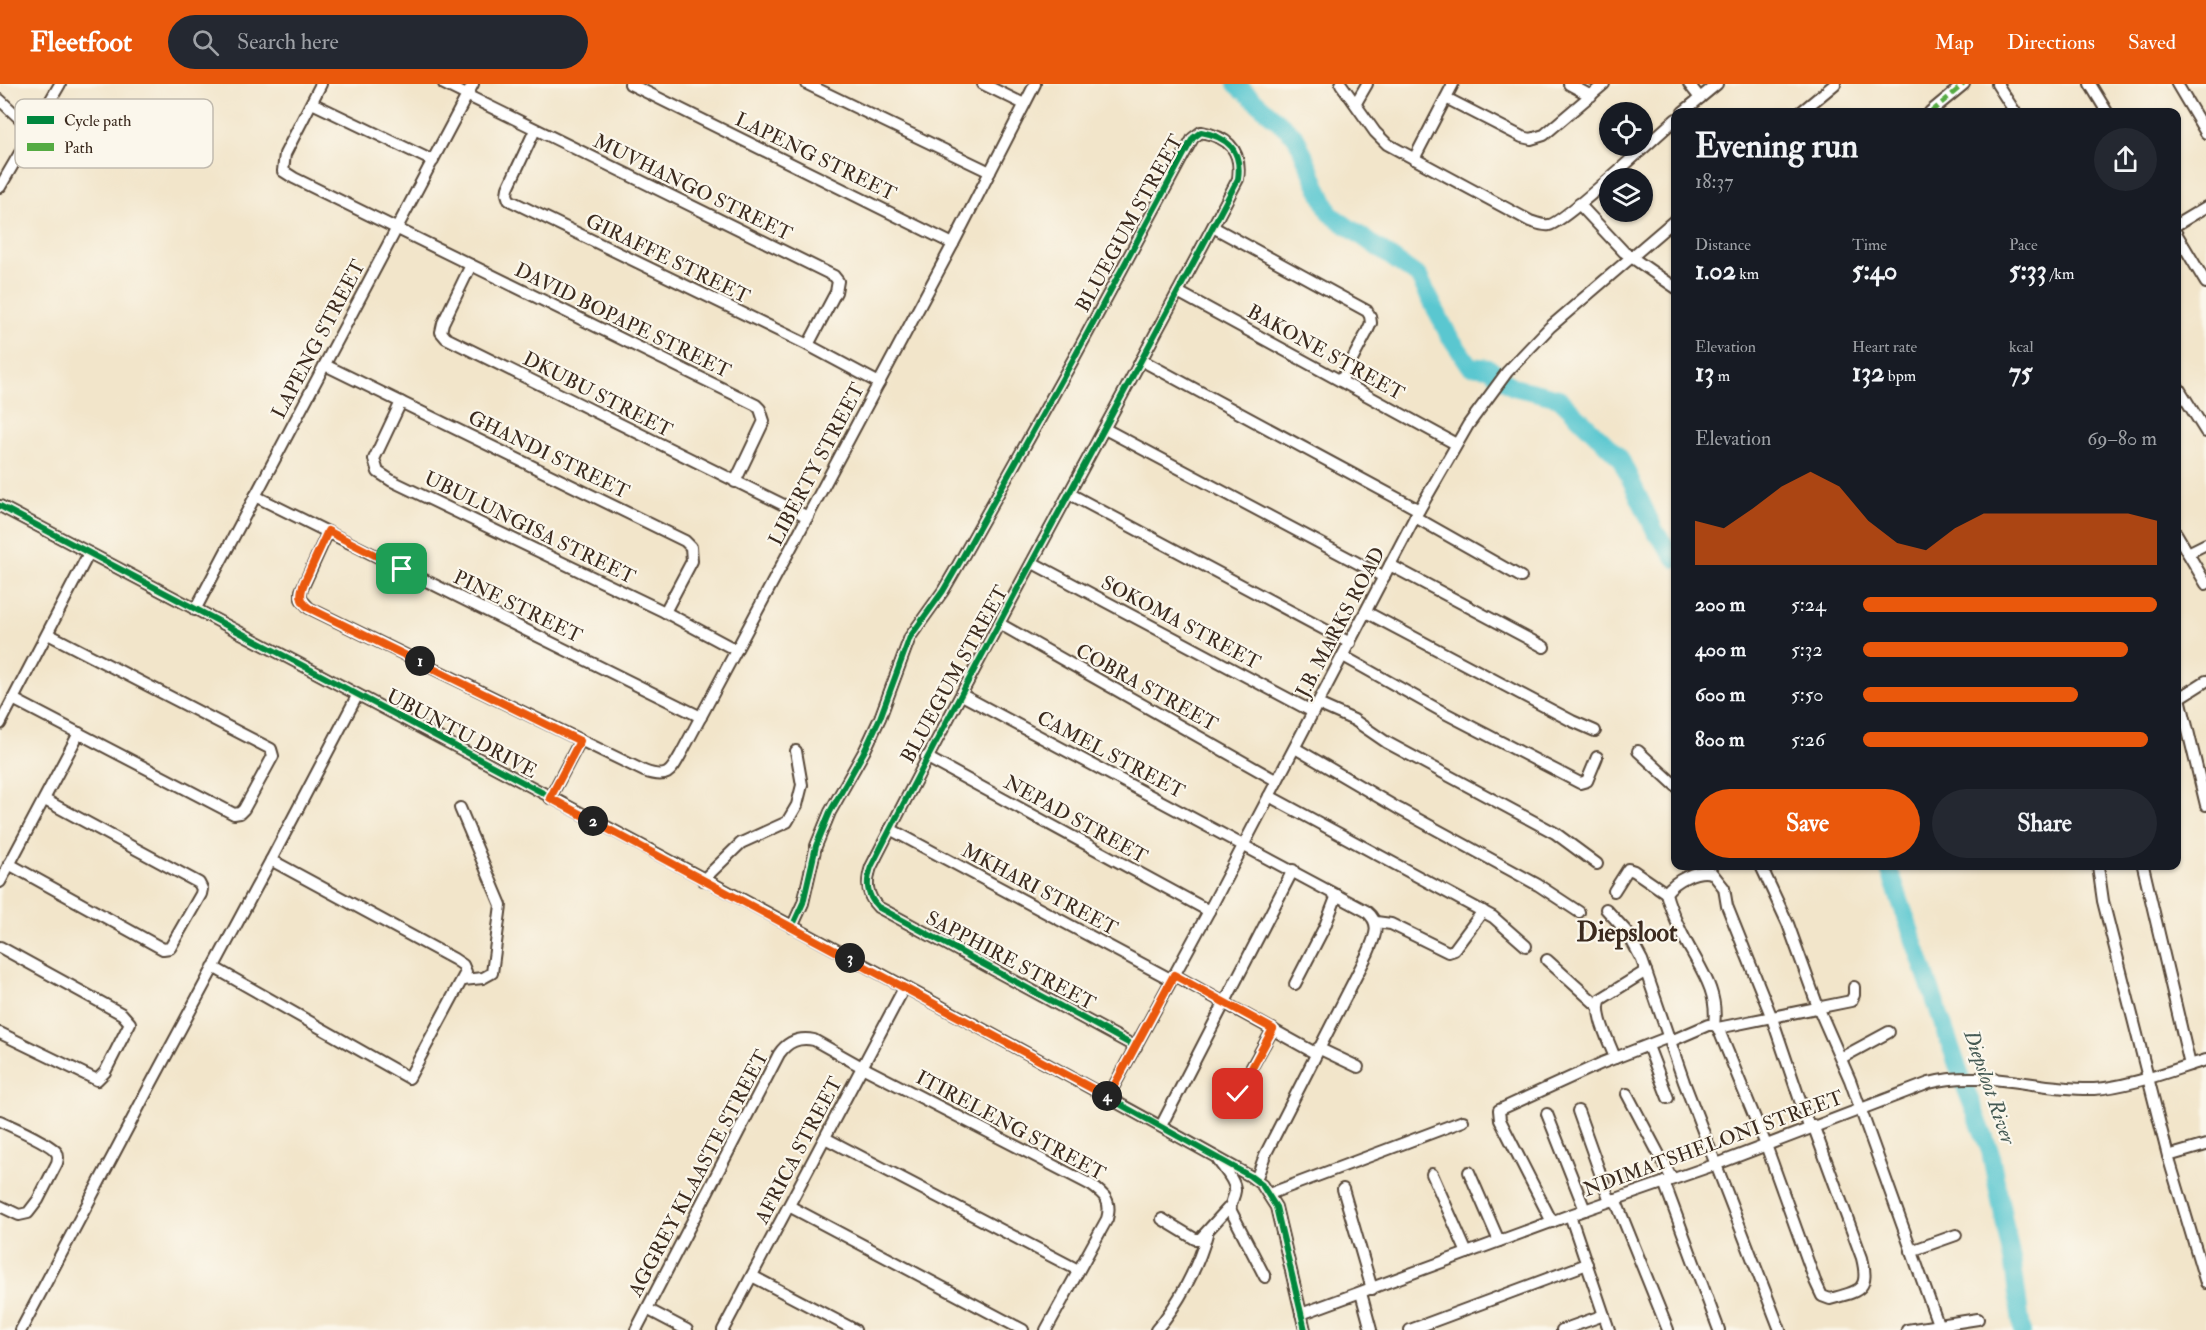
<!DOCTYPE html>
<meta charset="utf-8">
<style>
body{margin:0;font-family:"IM FELL Double Pica",serif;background:#242831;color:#f1f3f6;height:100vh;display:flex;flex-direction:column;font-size:22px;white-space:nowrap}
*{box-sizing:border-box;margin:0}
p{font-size:20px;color:#9ea1a6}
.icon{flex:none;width:33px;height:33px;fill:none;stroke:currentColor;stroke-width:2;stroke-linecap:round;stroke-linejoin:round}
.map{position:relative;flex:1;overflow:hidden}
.drawer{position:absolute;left:1671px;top:24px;width:510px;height:762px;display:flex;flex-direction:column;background:#171b24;border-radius:12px;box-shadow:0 2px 4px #0004}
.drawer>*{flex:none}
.buttons{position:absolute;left:1599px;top:18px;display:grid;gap:12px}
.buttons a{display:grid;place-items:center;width:54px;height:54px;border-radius:50%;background:#171b24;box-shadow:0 2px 4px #0004;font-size:30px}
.pin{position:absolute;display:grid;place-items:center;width:51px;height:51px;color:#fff;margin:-26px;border-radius:12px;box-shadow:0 3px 9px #0006}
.km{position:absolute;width:30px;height:30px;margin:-15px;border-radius:50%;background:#222;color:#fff;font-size:16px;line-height:30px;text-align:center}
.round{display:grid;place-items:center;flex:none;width:63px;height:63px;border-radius:32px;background:#242831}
.summary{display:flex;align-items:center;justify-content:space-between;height:102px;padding:0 24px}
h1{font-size:33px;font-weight:700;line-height:45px}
.stats{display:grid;grid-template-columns:repeat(3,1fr);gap:9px;height:102px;padding:6px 24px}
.stats div{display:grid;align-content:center}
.stats b{font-size:26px;font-weight:700}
.stats small{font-size:16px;font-weight:400}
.stats p{font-size:16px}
.chart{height:168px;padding:12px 24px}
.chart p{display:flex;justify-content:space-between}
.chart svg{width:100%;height:108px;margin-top:6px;fill:#ea580c;opacity:.7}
.button{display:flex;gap:12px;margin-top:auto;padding:12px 24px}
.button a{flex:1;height:69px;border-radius:36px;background:#ea580c;color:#fff;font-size:24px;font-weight:700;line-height:69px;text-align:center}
.button a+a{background:#242831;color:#f1f3f6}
ul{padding:0 24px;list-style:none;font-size:20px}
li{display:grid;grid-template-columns:96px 72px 1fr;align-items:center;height:45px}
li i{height:15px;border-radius:8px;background:#ea580c}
header{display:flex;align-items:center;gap:36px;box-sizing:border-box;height:84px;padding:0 30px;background:#ea580c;color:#fff}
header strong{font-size:28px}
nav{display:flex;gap:33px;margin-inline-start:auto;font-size:21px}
.search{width:420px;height:54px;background:#242831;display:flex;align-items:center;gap:15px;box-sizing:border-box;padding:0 21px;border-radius:33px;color:#9ea1a6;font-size:22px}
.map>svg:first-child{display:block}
</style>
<header>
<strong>Fleetfoot</strong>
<div class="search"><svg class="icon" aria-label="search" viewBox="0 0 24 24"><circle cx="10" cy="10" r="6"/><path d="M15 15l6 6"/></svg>Search here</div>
<nav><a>Map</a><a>Directions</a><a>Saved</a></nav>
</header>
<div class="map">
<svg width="2206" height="1246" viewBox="0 0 2206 1246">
<rect width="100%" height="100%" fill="#fbf7ec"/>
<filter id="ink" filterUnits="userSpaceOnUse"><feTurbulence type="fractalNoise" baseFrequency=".0167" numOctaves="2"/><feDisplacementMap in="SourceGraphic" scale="12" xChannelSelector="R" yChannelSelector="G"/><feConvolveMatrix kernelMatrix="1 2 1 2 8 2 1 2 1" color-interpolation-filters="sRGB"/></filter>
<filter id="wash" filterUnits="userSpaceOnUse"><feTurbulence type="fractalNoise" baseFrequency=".008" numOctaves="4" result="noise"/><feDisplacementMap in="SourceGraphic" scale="24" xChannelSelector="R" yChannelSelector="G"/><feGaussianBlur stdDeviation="1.35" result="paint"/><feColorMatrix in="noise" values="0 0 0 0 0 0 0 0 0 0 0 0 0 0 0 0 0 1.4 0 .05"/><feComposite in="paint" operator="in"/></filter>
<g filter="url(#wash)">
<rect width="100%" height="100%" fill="#f2e5ca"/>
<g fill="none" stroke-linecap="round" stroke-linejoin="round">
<g stroke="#5ac7d0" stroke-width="18">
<polyline points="1236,0 1296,53 1330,130 1419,193 1448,250 1470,282 1489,284 1513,303 1559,314 1620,374 1656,449 1676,475"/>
<polyline points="1888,782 1962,995 1990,1067 2013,1181 2022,1246"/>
</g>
</g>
</g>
<g filter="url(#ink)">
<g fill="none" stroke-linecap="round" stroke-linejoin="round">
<defs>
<g id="minor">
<polyline points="321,0 285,70 283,87 294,94 756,321 760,325 764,337 735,398"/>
<polyline points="444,0 834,192 838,197 836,208 808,261"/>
<polyline points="630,0 953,160"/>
<polyline points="807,0 990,88"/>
<polyline points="983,0 1024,20"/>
<path d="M1341 0 1375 48 1387 60 1530 137C1536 139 1543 142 1549 141 1564 139 1657 51 1676 35"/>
<polyline points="1569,0 1591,12"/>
<polyline points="1689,0 1700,14"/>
<polyline points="1997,0 2015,28"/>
<polyline points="2090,0 2107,28"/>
<polyline points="2177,0 2206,49"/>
<polyline points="1446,14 1522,53 1531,55 1544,51 1604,0"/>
<polyline points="0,16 33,47"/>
<polyline points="312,19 433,77"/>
<polyline points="1356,19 1367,0"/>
<polyline points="1683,28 1717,0"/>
<polyline points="1801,28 1835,0"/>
<polyline points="1930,28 1964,0"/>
<polyline points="535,46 508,104 507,110 509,116 808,261 879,299"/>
<polyline points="1414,75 1453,0"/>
<polyline points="0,103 60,0"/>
<polyline points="1579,120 1624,168 1676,204"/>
<polyline points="2176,141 2206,123"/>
<polyline points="1213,143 1367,227 1370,232 1371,239 1366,250 1341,297"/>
<polyline points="2176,149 2206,199"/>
<polyline points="471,181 443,239 441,248 446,254 808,433"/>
<polyline points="1178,208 1456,360"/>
<polyline points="1141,276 1419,426"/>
<polyline points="325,281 685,457 691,463 692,477 665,528"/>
<polyline points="2176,300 2206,348"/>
<polyline points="401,318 374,375 378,388 392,397 665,528 736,566"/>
<polyline points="1105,345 1384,493"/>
<polyline points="1070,410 1350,559"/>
<polyline points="255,412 701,633"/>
<path d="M0 422C418 642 837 863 1250 1092L1262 1101 1276 1123 1305 1246"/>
<polyline points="1415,433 1521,493"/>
<path d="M328 448 301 507V515L309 524 644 687C668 696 671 688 682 668L953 160 1035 0"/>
<polyline points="2176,449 2206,500"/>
<polyline points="2188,469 2206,460"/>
<polyline points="1033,479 1313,628"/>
<polyline points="1390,481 1544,563"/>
<polyline points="195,526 473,0"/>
<polyline points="1366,528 1572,637 1595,647"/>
<polyline points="1000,540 1277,697"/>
<polyline points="1343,572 1443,628 1580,699 1587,697 1597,673"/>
<path d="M962 611 1366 827C1382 840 1375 852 1368 869L1265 1071 1256 1096"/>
<polyline points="2180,614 2206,721"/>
<polyline points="13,615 234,730 240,729 244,725 273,672 271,665 48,550"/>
<polyline points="2176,616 2206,597"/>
<polyline points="1318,620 1354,636 1386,658 1555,749 1597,780"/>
<polyline points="0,640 89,469"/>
<polyline points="1295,664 1399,725 1538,801 1579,828"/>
<polyline points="1638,667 1676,702"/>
<polyline points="926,673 1209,827"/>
<polyline points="1269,712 1493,833 1526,862"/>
<polyline points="550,714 580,657"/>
<polyline points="460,724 501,821 492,889 483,894 463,896"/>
<polyline points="890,745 1172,896"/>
<polyline points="271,776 357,612"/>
<polyline points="9,780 163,865 170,864 201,810 202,805 199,799 45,716"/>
<polyline points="1761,782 1788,840 1818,923 1850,996 1938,1240 1938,1246"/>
<polyline points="2098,782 2103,817 2168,1072 2206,1199"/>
<polyline points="2143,782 2190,981"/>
<polyline points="703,796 741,759 787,738 797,721 802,701 796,667"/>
<polyline points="0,798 79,649"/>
<polyline points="1614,807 1628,785 1634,787 1666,809"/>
<polyline points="1606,825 1627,848 1642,876 1684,998 1780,1246"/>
<polyline points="1376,838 1391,840 1448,868 1454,866 1483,827"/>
<path d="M792 843 803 819 816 762 830 728 865 666 880 634 910 553 943 507 957 483 1074 274 1184 70 1193 54 1201 48C1229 53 1242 67 1238 95 1117 325 989 551 871 783 866 798 866 811 878 823L1136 963"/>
<polyline points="0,863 122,930 130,939 105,988 97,996 0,949"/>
<polyline points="1547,876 1598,922"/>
<polyline points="1174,891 1315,969"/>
<polyline points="1295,900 1325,842 1337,811"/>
<path d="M1714 941C1718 913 1706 893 1693 870 1684 855 1670 826 1666 809 1675 796 1697 785 1712 789L1724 804 1727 822 1772 934 1809 1043"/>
<polyline points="1718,944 1851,917 1854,911 1854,903"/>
<path d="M1671 957 1708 941H1714L1718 944 1766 1061 1815 1197 1822 1212 1830 1215C1859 1207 1870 1207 1862 1174L1813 1041"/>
<polyline points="1648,962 1668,1014"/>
<polyline points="1318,964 1358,983"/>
<path d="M1615 974C1610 959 1593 929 1601 915L1646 887"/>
<polyline points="1841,974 1889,948"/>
<polyline points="1237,1010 1273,945"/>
<polyline points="1627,1010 1672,1095"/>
<polyline points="1108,1013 1209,827 1415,433 1468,341 1507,288 1550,243 1676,135"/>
<polyline points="1578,1027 1610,1117"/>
<polyline points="1547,1030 1585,1126"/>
<path d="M0 1037C11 1042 52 1060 57 1069 59 1073 58 1075 57 1079L38 1116 28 1129 19 1131 0 1122"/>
<polyline points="1161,1042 1293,786"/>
<polyline points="825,1054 1078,1186"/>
<polyline points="2168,1072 2206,1061"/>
<path d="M1218 1076C1223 1084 1236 1097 1235 1107 1234 1115 1229 1119 1231 1127L1265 1193"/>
<polyline points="1469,1088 1499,1157"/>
<polyline points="1432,1090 1467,1169"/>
<polyline points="1664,1098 1719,1246"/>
<polyline points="1343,1105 1372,1205"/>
<polyline points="1269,1110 1463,1037"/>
<polyline points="1615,1115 1668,1246"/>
<polyline points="789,1122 1023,1246"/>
<polyline points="1570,1131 1609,1246"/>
<polyline points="1162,1135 1195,1155 1200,1155 1230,1122"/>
<polyline points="1552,1138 1500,1036 1499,1026 1602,979 1669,953"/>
<polyline points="1911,1167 1956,1151"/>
<polyline points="752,1192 855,1246"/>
<polyline points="1361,1209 1371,1246"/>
<polyline points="647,1225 687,1246"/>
<path d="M1301 1230 1570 1131 1717 1080 1929 999C1983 984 2040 1007 2094 1005 2129 1003 2172 986 2206 976"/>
<path d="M21 1246C103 1089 187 932 271 776L454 875 463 881 466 888 409 994 213 883"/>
<path d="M636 1246 779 970C788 957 799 953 814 956L862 983 1091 1101C1105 1111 1112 1117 1107 1135L1046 1246"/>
<polyline points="723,1246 904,904"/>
<path d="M1156 1246C1178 1221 1199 1181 1207 1150"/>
<polyline points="1410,1246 1587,1180"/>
<polyline points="1562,1246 1604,1231"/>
<polyline points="1907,1246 1978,1235"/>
</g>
</defs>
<use href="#minor" stroke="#564638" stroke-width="14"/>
<use href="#minor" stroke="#fff" stroke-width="10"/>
<polyline stroke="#55ab43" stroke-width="4.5" stroke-dasharray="9 4.5" stroke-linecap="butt" points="1931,28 1964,0"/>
<defs>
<g id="cycleway">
<path d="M0 422C418 642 837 863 1250 1092L1262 1101 1276 1123 1305 1246"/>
<path d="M792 843 803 819 816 762 830 728 865 666 880 634 910 553 943 507 957 483 1074 274 1184 70 1193 54 1201 48C1229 53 1242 67 1238 95 1117 325 989 551 871 783 866 798 866 811 878 823L1136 963"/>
</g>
</defs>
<use href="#cycleway" stroke="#fbf7ec" stroke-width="10"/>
<use href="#cycleway" stroke="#00873e" stroke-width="6"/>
</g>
</g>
<g fill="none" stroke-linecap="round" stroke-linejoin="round" filter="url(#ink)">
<defs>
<path id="route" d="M402 485 328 447 304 499C300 509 299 517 309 524L580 657 550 714 1108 1013 1174 891 1273 945 1238 1010"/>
</defs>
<use href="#route" stroke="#fff" stroke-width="12"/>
<use href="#route" stroke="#ea580c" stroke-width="8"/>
</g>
<g text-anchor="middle" stroke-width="4.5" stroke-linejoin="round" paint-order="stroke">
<g font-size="20" fill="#3b2a1e" stroke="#fbf7ec">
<text transform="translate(816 72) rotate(26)" y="7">LAPENG STREET</text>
<text transform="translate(693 103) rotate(26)" y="7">MUVHANGO STREET</text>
<text transform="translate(1129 139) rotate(-61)" y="7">BLUEGUM STREET</text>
<text transform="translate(668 174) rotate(26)" y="7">GIRAFFE STREET</text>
<text transform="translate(623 236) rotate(26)" y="7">DAVID BOPAPE STREET</text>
<text transform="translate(318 255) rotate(-62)" y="7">LAPENG STREET</text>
<text transform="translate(1326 268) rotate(29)" y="7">BAKONE STREET</text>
<text transform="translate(598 310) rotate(27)" y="7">DKUBU STREET</text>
<text transform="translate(549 370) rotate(26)" y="7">GHANDI STREET</text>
<text transform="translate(816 380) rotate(-62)" y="7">LIBERTY STREET</text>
<text transform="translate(530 443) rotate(26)" y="7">UBULUNGISA STREET</text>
<text transform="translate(518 522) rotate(26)" y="7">PINE STREET</text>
<text transform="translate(1181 538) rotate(28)" y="7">SOKOMA STREET</text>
<text transform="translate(1340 538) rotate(-62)" y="7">J.B. MARKS ROAD</text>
<text transform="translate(954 590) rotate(-61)" y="7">BLUEGUM STREET</text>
<text transform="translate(1147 603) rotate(29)" y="7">COBRA STREET</text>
<text transform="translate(462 649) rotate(28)" y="7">UBUNTU DRIVE</text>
<text transform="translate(1111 670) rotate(28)" y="7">CAMEL STREET</text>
<text transform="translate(1076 735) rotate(29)" y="7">NEPAD STREET</text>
<text transform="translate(1040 805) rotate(28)" y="7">MKHARI STREET</text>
<text transform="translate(1011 876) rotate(28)" y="7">SAPPHIRE STREET</text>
<text transform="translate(1011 1041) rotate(28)" y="7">ITIRELENG STREET</text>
<text transform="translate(1713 1059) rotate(-20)" y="7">NDIMATSHELONI STREET</text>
<text transform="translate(798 1066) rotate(-62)" y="7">AFRICA STREET</text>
<text transform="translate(698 1089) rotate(-62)" y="7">AGGREY KLAASTE STREET</text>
</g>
<g font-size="21" font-style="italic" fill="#445953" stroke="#fbf7ec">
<text transform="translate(1990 1003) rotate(71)" y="7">Diepsloot River</text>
</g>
<g font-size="26" font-weight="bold" fill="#3b2a1e" stroke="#fbf7ec">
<text x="1627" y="857">Diepsloot</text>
</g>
</g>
<rect x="15" y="15" width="198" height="69" rx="9" fill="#fbf7ec" stroke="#c1baae" stroke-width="1.5"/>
<rect x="27" y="32" width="27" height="8" fill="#00873e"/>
<rect x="27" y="59" width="27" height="8" fill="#55ab43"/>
<g font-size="16" fill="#3b2a1e">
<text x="64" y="42">Cycle path</text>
<text x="64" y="69">Path</text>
</g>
</svg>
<div class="buttons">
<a><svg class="icon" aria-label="locate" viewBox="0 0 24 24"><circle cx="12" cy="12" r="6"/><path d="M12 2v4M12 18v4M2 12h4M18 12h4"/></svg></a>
<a><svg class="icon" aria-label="layers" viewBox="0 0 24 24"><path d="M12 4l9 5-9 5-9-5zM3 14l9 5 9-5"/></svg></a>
</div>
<div class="pin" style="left:402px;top:485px;background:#1e9e55"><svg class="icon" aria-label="arrive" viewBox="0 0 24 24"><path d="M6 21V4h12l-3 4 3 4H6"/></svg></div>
<div class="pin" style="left:1238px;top:1010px;background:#d93025"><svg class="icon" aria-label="check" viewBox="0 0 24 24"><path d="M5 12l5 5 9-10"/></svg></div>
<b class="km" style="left:420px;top:577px">1</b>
<b class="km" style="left:593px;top:737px">2</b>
<b class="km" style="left:850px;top:874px">3</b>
<b class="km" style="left:1107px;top:1012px">4</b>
<section class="drawer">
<div class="summary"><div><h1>Evening run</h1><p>18:37</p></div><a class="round"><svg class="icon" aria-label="share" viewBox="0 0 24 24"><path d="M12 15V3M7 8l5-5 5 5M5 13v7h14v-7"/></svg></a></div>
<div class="stats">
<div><p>Distance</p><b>1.02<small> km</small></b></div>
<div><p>Time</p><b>5:40</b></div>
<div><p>Pace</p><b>5:33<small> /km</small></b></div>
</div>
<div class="stats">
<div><p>Elevation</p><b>13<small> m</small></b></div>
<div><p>Heart rate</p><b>132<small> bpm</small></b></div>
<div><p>kcal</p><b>75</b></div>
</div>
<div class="chart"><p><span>Elevation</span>69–80 m</p>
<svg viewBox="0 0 160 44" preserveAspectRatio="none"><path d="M0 44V26L10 29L20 21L30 12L40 6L50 12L60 26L70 35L80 38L90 29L100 23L110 23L120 23L130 23L140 23L150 23L160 26V44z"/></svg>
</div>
<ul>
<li><b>200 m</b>5:24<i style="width:100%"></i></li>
<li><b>400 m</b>5:32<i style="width:90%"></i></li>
<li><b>600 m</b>5:50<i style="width:73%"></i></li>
<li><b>800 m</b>5:26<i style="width:97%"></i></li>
</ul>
<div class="button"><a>Save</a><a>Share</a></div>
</section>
</div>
